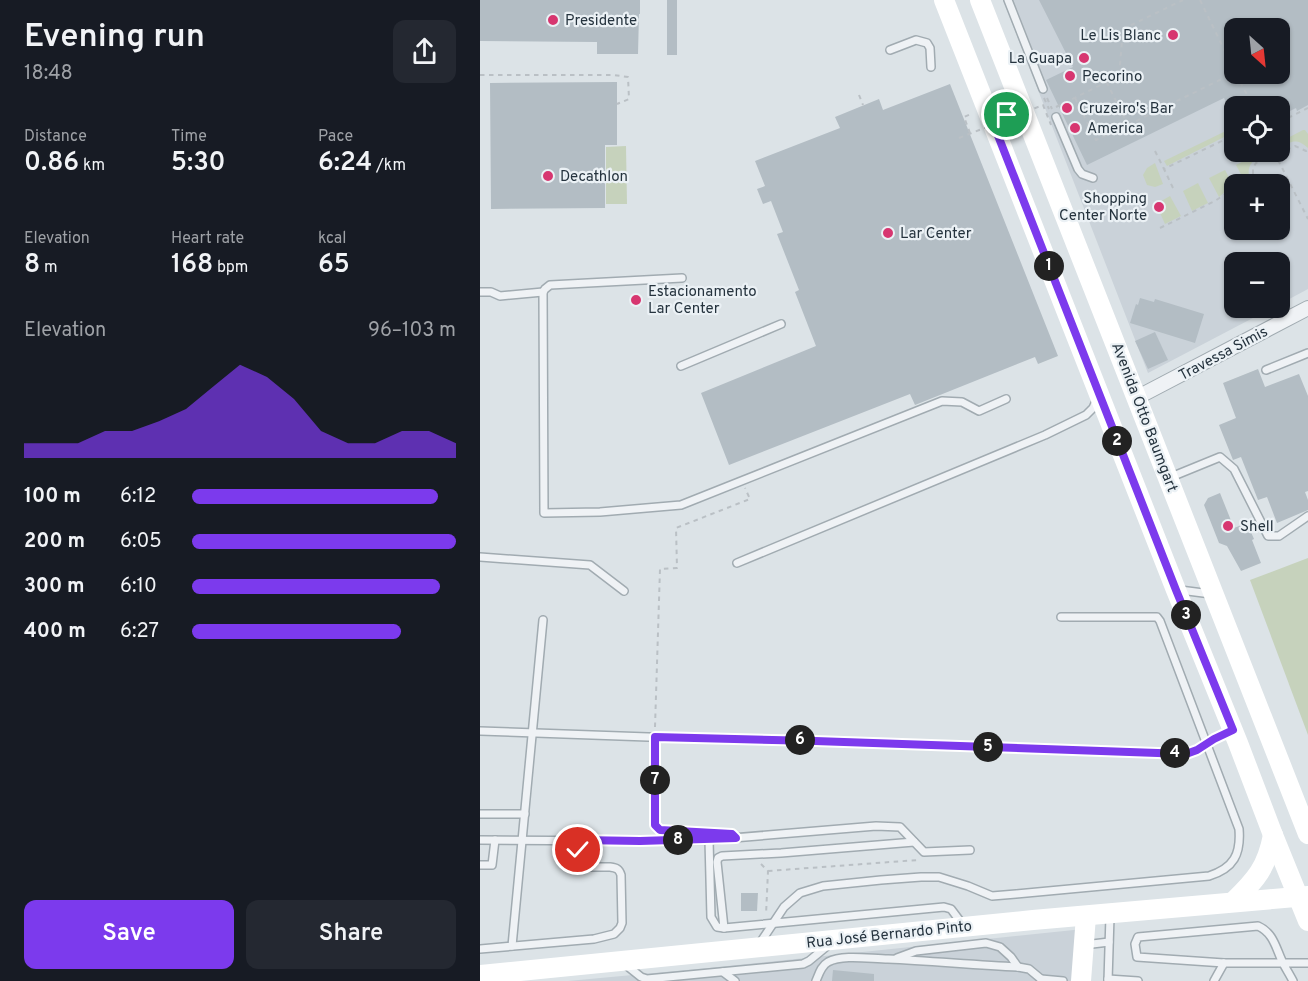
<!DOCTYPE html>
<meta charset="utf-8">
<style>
body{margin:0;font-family:Overpass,sans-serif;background:#242831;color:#f1f3f6;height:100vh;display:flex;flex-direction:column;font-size:22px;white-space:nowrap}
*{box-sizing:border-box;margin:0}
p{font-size:20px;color:#9ea1a6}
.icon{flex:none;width:33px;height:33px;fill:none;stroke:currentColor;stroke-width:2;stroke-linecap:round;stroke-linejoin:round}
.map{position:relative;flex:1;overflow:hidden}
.sheet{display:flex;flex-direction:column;background:#171b24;width:480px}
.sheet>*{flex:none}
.needle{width:39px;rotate:153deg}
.fabs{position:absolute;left:744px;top:18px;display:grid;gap:12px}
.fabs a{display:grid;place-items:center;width:66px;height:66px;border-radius:12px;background:#171b24;box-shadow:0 2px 4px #0004;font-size:30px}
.pin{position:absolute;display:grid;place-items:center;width:51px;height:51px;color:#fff;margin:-26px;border:3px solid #fff;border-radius:50%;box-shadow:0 2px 6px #0007}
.km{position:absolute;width:30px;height:30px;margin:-15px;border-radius:50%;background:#222;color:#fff;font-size:16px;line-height:30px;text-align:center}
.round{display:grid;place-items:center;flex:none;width:63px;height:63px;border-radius:12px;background:#242831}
.head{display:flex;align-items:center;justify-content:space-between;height:102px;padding:0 24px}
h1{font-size:33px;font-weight:600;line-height:45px}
.figures{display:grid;grid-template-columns:repeat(3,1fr);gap:9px;height:102px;padding:6px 24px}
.figures div{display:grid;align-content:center}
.figures b{font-size:26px;font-weight:600}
.figures small{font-size:16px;font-weight:400}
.figures p{font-size:16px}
.chart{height:168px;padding:12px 24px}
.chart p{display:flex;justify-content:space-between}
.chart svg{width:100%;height:108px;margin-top:6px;fill:#7c3aed;opacity:.7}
.button{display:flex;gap:12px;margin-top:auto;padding:12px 24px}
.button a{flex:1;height:69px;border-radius:12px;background:#7c3aed;color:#fff;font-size:24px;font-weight:600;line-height:69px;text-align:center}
.button a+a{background:#242831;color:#f1f3f6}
ul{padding:0 24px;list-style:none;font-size:20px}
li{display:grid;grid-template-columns:96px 72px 1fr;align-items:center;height:45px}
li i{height:15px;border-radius:8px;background:#7c3aed}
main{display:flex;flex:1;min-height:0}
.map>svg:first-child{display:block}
</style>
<main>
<section class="sheet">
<div class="head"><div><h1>Evening run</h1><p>18:48</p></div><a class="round"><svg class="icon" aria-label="share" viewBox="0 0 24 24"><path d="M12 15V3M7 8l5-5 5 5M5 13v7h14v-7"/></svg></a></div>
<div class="figures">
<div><p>Distance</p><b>0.86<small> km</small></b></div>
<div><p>Time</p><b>5:30</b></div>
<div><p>Pace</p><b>6:24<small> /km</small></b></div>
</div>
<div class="figures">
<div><p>Elevation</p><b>8<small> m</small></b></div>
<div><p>Heart rate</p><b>168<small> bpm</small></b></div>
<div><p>kcal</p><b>65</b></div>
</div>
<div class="chart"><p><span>Elevation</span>96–103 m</p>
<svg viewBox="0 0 160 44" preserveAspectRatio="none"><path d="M0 44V38L10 38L20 38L30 33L40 33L50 29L60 24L70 15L80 6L90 11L100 20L110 33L120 38L130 38L140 33L150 33L160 38V44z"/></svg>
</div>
<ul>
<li><b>100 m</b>6:12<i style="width:93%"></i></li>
<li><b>200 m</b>6:05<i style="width:100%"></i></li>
<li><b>300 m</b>6:10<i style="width:94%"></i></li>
<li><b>400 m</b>6:27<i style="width:79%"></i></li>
</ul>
<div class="button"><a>Save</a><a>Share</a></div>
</section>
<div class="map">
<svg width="828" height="981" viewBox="0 0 828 981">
<rect width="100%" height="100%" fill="#dce3e7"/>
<g fill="#cad2d9" fill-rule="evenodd">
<path d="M523 0H828V289L800 304V262H754V308H792L668 373ZM754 28H800V74H754ZM754 106H800V152H754ZM754 184H800V230H754Z"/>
<polygon points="613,928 608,981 88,981 228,968"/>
</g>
<g fill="#c6d2bc">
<polygon points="754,127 754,132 687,166 684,161"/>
<path d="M823 130H825L828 134V148C817 138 812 141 800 147V142Z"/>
<polygon points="146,146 147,204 126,204 126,147"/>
<path d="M781 152H789C776 159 767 161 769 177L764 180 756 165Z"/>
<polygon points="675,163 683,184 675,187 667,185 663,175 667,168"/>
<polygon points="745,170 753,185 739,197 729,178"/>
<polygon points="718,183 728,203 712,211 703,191"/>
<polygon points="690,196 701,216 685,224 676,204"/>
<polygon points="828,558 828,735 770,580"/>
</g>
<g fill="#b3bdc4" fill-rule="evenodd">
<polygon points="0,0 160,0 160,14 159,14 158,54 117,54 117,42 0,41"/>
<rect x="187" y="0" width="10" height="55"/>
<path d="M559 0H828V105L817 111 816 108 800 116V106H748L744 98 607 165 566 80 593 67ZM754 28H800V74H754Z"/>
<polygon points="137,82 137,145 125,145 125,208 11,209 10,83"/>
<polygon points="470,84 578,356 558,364 555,357 435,405 430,394 249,465 221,393 336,346 315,292 319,290 297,234 303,232 291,201 283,204 277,189 285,186 275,161 360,128 355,117 399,99 403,110"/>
<polygon points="660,298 674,302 675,299 724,314 715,343 650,323 656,304 658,305"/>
<polygon points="675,332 688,360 668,369 655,341"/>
<polygon points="778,369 785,387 819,374 828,396 828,491 825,492 828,500 828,510 797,523 787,497 778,500 761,457 753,460 739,425 756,418 743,383"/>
<polygon points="740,493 754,528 767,523 774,539 772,540 781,563 761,571 747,546 739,543 724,505 728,498"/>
<polygon points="261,893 278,893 277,911 261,911"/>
<polygon points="353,970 394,974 394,981 352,981"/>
</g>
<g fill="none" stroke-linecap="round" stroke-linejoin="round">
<defs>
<g id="lane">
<polyline points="528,0 563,89"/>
<polyline points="410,50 436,40 447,43 450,48 451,67"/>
<polyline points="576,117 598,169 602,174 613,178"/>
<polyline points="202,278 70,285 65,289 63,292 64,513 120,512 201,505 462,401 482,402 499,411 526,399"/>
<polyline points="0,292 11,292 20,296 63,292"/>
<polyline points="201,366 301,324"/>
<polyline points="786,370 828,353"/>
<polyline points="691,477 740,457 754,469 788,536 799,536 828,516"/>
<polyline points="0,557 110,565 144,591"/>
<polyline points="257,563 565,435 606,415 613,408 617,399"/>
<polyline points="700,590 731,594"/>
<polyline points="0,731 168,737 335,741 706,754 717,750 733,739 751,732"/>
<polyline points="0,814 45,814"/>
<polyline points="0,840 160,841 229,840 396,826 420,827 444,852 490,850"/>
<polyline points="229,840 231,917 237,927 244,928 464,907 471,909 483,925"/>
<polyline points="0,865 12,865 15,840"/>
<polyline points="244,928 237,862 238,858 242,856 301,853 434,842"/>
<path d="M280 943 304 907 320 893 343 886 401 880 441 877H459L488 886 512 896 536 894 729 876C754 868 761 854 759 829L680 621 677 617H581"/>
<polyline points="604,945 629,942"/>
<polyline points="32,946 63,620"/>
<path d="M0 949 114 939 134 934 140 928 142 923 141 875C139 869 137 868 130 867H96L99 840"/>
<polyline points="417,958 436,951 506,943 520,947 531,957 538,967"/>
<polyline points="146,965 161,977 167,979 323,964 329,961 346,947"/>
<polyline points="243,972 255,981"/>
<polyline points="561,979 583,981"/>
<polyline points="628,979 658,981"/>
<path d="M336 981C339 974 341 966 348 962 363 954 391 959 408 959 451 961 495 965 538 967L549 969 561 979V981"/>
<polyline points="628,981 630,916"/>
<polyline points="734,981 744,963"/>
<path d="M813 981C810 975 806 969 803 963 796 949 794 933 778 926L658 937 655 944 657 957 744 963H828"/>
</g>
<polyline id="street" points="658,397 828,308"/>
</defs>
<use href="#lane" stroke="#a1abb1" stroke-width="10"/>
<use href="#street" stroke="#a1abb1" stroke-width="16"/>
<g stroke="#bac0c5" stroke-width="2" stroke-dasharray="4.5 4.5" stroke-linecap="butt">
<polyline points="720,0 754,70"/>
<polyline points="756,74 773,106"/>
<polyline points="0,75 134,75 148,77 149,99 137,104"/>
<polyline points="379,95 383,105"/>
<polyline points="564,98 569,109"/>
<polyline points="567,98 572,109"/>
<polyline points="595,98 616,140 648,125 627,83"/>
<polyline points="576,107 639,76 643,29 703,0"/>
<polyline points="800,122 828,108"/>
<polyline points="648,125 754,73"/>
<polyline points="490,133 484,117 493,113"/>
<polyline points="675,151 684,169"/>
<polyline points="794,152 828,219"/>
<polyline points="759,184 773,176 773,168 776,163 815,146 826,151 828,150"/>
<polyline points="693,188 684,169 754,135"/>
<polyline points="680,228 735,201 754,188"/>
<polyline points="800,297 805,304"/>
<polyline points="175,727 180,569 197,568 196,528 270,499 265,488"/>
<polyline points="175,745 174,821 175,825 180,830"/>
<polyline points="281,864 288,871 286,915"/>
<polyline points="288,871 438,860"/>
</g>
<use href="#lane" stroke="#eff2f5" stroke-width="7"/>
<use href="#street" stroke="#eff2f5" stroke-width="14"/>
<g stroke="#fff" stroke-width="20">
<polyline points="464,0 696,590 758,743 793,835 828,921"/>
<path d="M500 0C609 278 719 556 828 834"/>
<path d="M753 902C776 880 787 867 793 835"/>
<polyline points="0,975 553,920 828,896"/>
<polyline points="601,981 606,916"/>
</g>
<polyline stroke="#bac0c5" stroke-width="2" stroke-dasharray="4.5 4.5" stroke-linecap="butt" points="479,138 563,105 571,125"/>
</g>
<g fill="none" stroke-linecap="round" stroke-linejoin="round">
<defs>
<polyline id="route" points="98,850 99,840 160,841 256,838 252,834 180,830 175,825 175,737 335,741 706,754 717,750 734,739 753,730 696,590 508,110 518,116 527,115"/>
</defs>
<use href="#route" stroke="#fff" stroke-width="12"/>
<use href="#route" stroke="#7c3aed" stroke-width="8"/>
</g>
<g fill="#d73670" stroke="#ebf1f5" stroke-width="2">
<circle cx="73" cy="20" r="6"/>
<circle cx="693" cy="35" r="6"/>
<circle cx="604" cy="58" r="6"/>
<circle cx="590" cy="76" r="6"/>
<circle cx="587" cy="108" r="6"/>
<circle cx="595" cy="128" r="6"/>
<circle cx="68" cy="176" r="6"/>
<circle cx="679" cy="207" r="6"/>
<circle cx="408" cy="233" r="6"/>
<circle cx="156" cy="300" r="6"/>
<circle cx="748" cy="526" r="6"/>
</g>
<g text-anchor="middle" stroke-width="4.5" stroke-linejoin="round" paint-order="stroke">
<g font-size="15" fill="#25333e" stroke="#ebf1f5" text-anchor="start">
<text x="85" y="25">Presidente</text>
<text x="681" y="40" text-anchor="end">Le Lis Blanc</text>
<text x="592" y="63" text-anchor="end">La Guapa</text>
<text x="602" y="81">Pecorino</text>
<text x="599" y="113">Cruzeiro's Bar</text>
<text x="607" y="133">America</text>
<text x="80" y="181">Decathlon</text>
<text x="667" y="203" text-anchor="end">Shopping<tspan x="667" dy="17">Center Norte</tspan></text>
<text x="420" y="238">Lar Center</text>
<text x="168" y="296">Estacionamento<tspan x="168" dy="17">Lar Center</tspan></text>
<text x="760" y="531">Shell</text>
</g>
<g font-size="15" fill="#25333e" stroke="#ebf1f5">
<text transform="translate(743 353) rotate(-28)" y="5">Travessa Simis</text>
<text transform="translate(665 417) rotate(69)" y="5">Avenida Otto Baumgart</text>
<text transform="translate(409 934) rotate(-6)" y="5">Rua José Bernardo Pinto</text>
</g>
</g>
</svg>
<div class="fabs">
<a><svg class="needle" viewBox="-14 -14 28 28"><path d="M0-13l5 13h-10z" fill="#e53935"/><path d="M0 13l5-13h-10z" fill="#9ea1a6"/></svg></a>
<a><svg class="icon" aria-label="locate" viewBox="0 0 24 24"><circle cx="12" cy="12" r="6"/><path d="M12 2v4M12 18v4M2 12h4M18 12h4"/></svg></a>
<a>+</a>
<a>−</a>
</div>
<div class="pin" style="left:527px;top:115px;background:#1e9e55"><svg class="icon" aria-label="arrive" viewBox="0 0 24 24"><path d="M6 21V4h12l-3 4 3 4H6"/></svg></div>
<div class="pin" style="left:98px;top:850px;background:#d93025"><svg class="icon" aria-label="check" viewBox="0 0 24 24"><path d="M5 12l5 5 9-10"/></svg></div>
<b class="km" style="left:569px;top:266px">1</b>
<b class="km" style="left:637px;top:441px">2</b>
<b class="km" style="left:706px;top:615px">3</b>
<b class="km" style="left:695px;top:753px">4</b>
<b class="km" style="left:508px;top:747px">5</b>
<b class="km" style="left:320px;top:740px">6</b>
<b class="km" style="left:175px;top:780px">7</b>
<b class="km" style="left:198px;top:840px">8</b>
</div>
</main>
